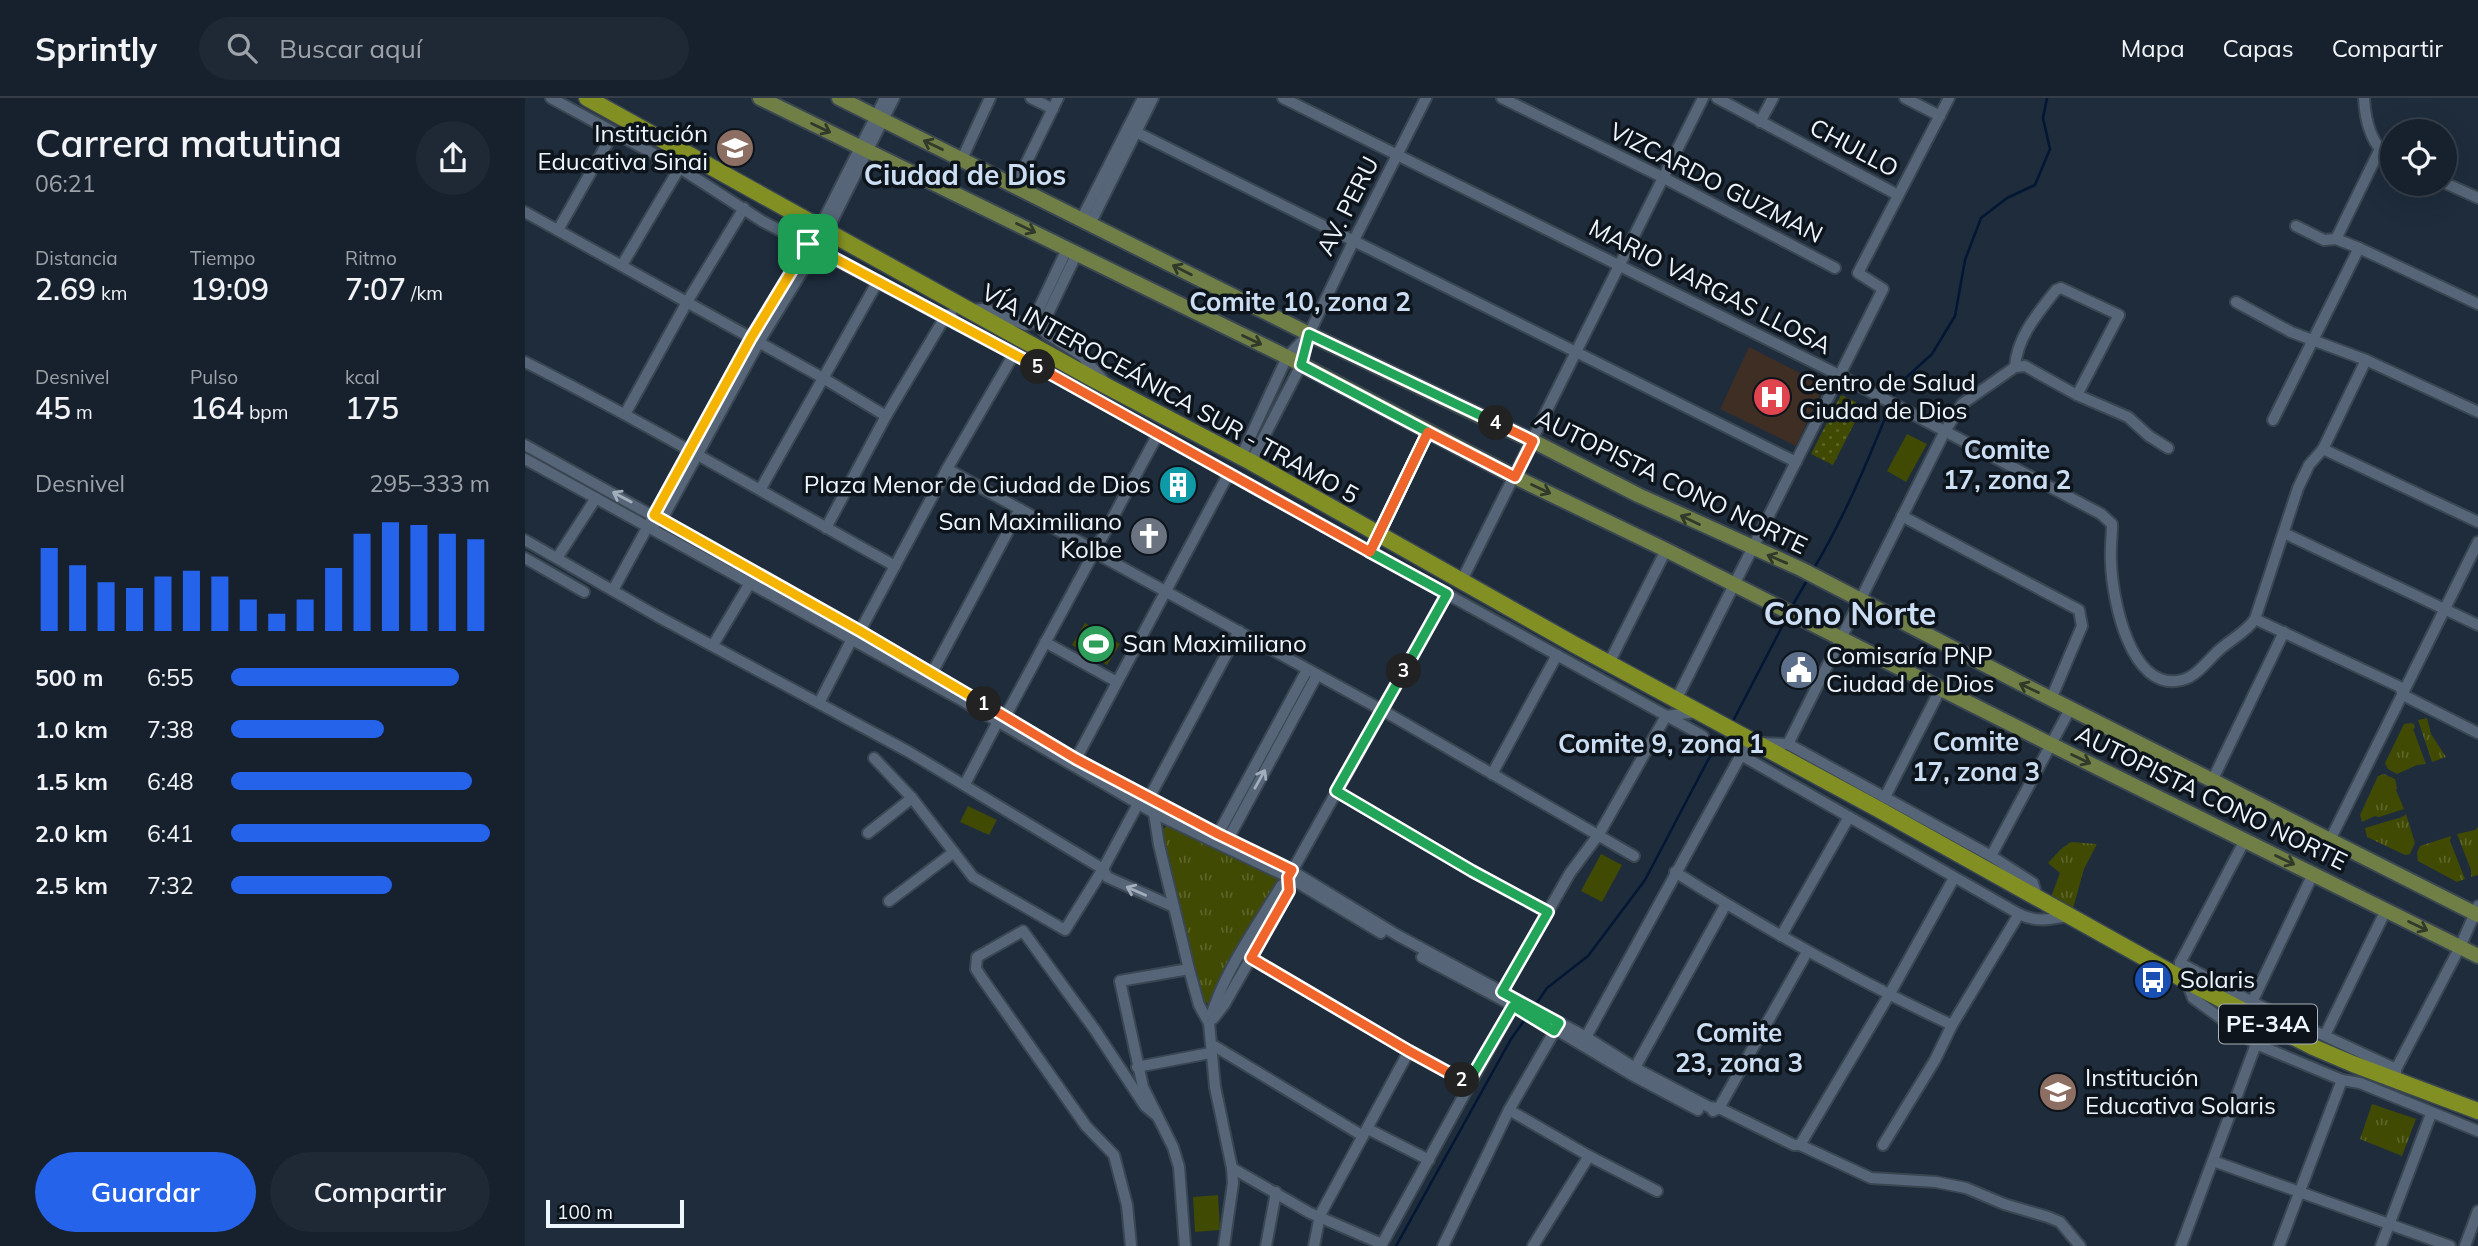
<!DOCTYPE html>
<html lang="es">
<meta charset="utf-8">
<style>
body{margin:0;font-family:Mulish,sans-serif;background:#1f2935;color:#f1f3f6;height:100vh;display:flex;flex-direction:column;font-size:26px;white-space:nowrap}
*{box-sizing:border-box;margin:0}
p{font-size:23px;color:#9ea3aa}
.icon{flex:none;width:38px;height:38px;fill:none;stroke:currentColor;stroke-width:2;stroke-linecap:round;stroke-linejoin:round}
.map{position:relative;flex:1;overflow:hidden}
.sheet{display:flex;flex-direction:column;background:#16212d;width:525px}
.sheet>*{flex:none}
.tools{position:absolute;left:1855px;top:21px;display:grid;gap:14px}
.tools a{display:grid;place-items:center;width:77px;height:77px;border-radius:50%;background:#16212d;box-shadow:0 7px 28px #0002,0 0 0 2px #353e49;font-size:35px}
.scale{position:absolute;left:21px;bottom:18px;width:138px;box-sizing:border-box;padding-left:7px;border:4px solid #edf5fe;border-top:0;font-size:19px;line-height:24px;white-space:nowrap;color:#edf5fe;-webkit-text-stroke:5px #0d141b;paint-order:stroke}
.pin{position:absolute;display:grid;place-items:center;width:60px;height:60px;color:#fff;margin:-30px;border-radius:14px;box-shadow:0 4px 10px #0006}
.km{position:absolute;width:35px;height:35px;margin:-18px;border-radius:50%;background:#222;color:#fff;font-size:19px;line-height:35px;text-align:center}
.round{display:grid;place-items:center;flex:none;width:74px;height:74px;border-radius:37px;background:#1f2935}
.summary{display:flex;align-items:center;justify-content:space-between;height:119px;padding:0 35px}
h1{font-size:38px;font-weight:600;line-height:52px}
.stats{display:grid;grid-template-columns:repeat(3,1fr);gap:10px;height:119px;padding:7px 35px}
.stats div{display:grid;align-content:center}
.stats b{font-size:30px;font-weight:600}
.stats small{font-size:19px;font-weight:400}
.stats p{font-size:19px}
.chart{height:196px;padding:14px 35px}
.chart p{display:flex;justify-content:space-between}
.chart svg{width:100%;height:126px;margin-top:7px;stroke:#2563eb;stroke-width:6}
.button{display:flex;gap:14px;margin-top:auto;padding:14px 35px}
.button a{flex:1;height:80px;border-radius:42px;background:#2563eb;color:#fff;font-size:28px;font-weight:600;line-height:80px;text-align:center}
.button a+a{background:#1f2935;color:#f1f3f6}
ul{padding:0 35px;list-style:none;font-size:23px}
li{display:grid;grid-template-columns:112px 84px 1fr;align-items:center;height:52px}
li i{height:18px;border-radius:9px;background:#2563eb}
header{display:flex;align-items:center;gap:42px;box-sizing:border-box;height:98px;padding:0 35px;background:#16212d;border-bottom:2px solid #353e49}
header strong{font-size:33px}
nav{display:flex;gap:38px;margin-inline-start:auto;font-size:24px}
.search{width:490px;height:63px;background:#1f2935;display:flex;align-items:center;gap:18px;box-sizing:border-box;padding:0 24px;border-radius:38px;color:#9ea3aa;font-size:26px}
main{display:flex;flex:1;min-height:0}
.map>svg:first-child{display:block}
</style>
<header>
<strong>Sprintly</strong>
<div class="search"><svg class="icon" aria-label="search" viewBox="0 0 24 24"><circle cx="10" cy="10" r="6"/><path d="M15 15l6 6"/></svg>Buscar aquí</div>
<nav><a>Mapa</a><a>Capas</a><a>Compartir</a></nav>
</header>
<main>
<section class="sheet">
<div class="summary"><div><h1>Carrera matutina</h1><p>06:21</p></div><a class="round"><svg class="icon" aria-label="share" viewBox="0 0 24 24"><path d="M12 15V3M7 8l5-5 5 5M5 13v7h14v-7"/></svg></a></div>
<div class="stats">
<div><p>Distancia</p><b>2.69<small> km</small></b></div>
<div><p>Tiempo</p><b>19:09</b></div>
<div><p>Ritmo</p><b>7:07<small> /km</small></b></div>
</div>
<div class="stats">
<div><p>Desnivel</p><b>45<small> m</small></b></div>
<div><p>Pulso</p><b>164<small> bpm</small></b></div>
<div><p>kcal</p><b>175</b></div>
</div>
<div class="chart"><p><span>Desnivel</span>295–333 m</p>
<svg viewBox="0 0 160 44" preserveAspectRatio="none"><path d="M5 44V15M15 44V21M25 44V27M35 44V29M45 44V25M55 44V23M65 44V25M75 44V33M85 44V38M95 44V33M105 44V22M115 44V10M125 44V6M135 44V7M145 44V10M155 44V12"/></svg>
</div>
<ul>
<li><b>500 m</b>6:55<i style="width:88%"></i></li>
<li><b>1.0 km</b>7:38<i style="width:59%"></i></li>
<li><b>1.5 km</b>6:48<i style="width:93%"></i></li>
<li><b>2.0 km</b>6:41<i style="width:100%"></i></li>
<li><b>2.5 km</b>7:32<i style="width:62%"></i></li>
</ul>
<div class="button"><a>Guardar</a><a>Compartir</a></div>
</section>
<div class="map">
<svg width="1953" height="1148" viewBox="0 0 1953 1148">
<defs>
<pattern id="grass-tufts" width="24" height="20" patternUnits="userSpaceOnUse" patternTransform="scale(1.75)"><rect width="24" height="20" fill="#404a03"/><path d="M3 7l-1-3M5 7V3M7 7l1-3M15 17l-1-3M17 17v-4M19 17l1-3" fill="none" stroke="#5c6529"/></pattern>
<pattern id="park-dots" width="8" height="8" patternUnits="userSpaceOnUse" patternTransform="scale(1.75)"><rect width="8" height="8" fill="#404a03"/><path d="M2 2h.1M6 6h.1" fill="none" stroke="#5c6529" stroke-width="1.8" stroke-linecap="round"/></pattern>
</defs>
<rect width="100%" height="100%" fill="#1e2c3c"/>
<polygon fill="#3e2e24" points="1224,249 1299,287 1271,348 1195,311"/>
<g fill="url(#grass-tufts)">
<polygon points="1902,620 1906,636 1921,659 1907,664 1893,622"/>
<polygon points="1885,625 1889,626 1890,630 1888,631 1901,666 1892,667 1872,676 1863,671 1860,665 1879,626"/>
<polygon points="1859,676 1870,681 1872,690 1871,692 1879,711 1854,719 1850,718 1837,724 1835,717 1853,678"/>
<polygon points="1881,716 1890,745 1885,756 1880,757 1842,739 1840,730 1877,719"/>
<polygon points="643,727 754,781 683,906 679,903 639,746 638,731"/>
<polygon points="1953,729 1953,777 1946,779 1946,772 1932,736 1950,732"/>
<polygon points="1926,738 1925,743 1940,781 1932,784 1893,763 1892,755 1895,748"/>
<polygon points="1546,744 1572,746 1559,771 1547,814 1526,799 1535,775 1523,765 1536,751"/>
<polygon points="1847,1006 1891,1021 1877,1058 1835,1041"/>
</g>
<polygon fill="url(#park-dots)" points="1316,297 1331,304 1331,322 1308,367 1286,356"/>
<g fill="#404a03">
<polygon points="1382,336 1402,346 1381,384 1362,373"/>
<polygon points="560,525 595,546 582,567 547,547"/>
<polygon points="443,708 472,722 464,737 435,724"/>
<polygon points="1076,756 1097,767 1077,804 1056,793"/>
<polygon points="693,1097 695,1132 670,1134 668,1099"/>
</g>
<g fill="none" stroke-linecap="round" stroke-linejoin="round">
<g stroke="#031734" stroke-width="2.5">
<polyline points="1368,299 1373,287 1407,256 1430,218 1440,162 1456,120 1482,100 1510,87 1525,51 1518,20 1522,0"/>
<path d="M1289 470C1319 420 1341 367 1363 313"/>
<polyline points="1266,510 1284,479"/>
<polyline points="1207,625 1262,519"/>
<polyline points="1009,909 1022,890 1063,858 1120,782 1183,662 1199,636"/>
<polyline points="871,1148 986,941 1001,920"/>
</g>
<defs>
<g id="minor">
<polyline points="26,0 155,70 237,123 489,256 1178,638"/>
<polyline points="506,0 528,11"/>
<path d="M758 0 1314 277 1576 416 1587 426C1587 439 1585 451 1586 464 1587 500 1605 595 1657 582 1670 579 1681 565 1690 556 1702 543 1720 536 1730 521L1773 390 1784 367 1798 351 1841 262"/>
<polyline points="977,0 1139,80 1310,170"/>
<polyline points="1192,0 1373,97"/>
<polyline points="1380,0 1415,18"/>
<path d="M1839 0C1840 21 1846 50 1867 60"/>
<polyline points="1235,24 1248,0"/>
<polyline points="603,30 1271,364"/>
<polyline points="437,61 465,0"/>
<polyline points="1920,85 1953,100"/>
<polyline points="490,88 533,0"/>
<polyline points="0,114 298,280 361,318"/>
<polyline points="556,122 618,0"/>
<polyline points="565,126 628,0"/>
<polyline points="1771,128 1799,142 1811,141 1834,150 1953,206"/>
<polyline points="33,132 88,35"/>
<polyline points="1811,141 1855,51"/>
<polyline points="552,155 516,230 522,236 557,258 579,283"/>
<polyline points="97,167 158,64"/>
<polyline points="1711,204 1766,234 1841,262 1953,314"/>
<polyline points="447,212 457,211 466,213 500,227 507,225 542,151"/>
<path d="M0 264C126 328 247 400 370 468"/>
<path d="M1490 269C1492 239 1513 215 1531 192L1536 190 1594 217 1552 297"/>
<polyline points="100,316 162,204 219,110"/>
<polyline points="1748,322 1834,150"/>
<polyline points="0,347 335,533 551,661 693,736 756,766 872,837 1061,939 1110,970 1184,1009 1194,1010 1269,1047 1275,1047 1346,1080 1411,1084 1441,1090 1479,1106 1523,1119 1535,1124 1555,1148"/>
<polyline points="1798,351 1953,424"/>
<polyline points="716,359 762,259 782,238"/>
<polyline points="0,361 431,599 629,715 763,779 856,835"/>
<polyline points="726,364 776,267 784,236 829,142 901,0"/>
<polyline points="422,371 569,452 578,459 857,612 1109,758"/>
<polyline points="235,392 353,183"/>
<polyline points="1377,418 1554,512 1557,528 1526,601"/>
<polyline points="133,424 141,414 234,244 302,133 369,0"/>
<polyline points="301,430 361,318 420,219 426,216"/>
<polyline points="1759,435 1953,527"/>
<polyline points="0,442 132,518 384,654 578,771 582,779 649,809"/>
<polyline points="845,454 903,334"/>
<polyline points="0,460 59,494"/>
<polyline points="32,460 71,400"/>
<polyline points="937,482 1178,0"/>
<polyline points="88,492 226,240 295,129 360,0"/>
<polyline points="1730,521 1875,589 1878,597 1953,635"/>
<polyline points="520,544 592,584"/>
<polyline points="188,547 225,485"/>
<polyline points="1084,565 1141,452"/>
<polyline points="407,575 495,411"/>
<polyline points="1151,602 1358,191 1333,175 1424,0"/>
<polyline points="294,605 327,541 335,533 422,371 489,256"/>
<polyline points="1235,645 1263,646 1466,758 1508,785 1512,799"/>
<polyline points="1263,646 1420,333 1437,306 1490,269 1500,268 1552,297 1603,319 1624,338 1643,350"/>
<path d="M1216 657 1494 816C1512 825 1525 821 1543 818"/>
<polyline points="349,660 387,700 448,779 540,832 578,771 613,706"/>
<polyline points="551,661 704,375"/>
<polyline points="967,676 1032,557"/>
<polyline points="1687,683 1759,534"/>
<polyline points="440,686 472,625 480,619 633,336"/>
<polyline points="811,693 947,773 1022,814"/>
<polyline points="1360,699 1416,590"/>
<polyline points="624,700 714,533"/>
<polyline points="629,715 634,747 664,871 674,907 684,925 690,989 707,1070 708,1085 699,1148"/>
<polyline points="343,735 387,700"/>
<polyline points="693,736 782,572"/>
<polyline points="703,741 792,577"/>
<polyline points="1805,742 1953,444"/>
<polyline points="1466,758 1545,611"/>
<path d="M1150 774C1239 830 1331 882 1427 927"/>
<polyline points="364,803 429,754"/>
<polyline points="1256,838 1324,719"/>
<polyline points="717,855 884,953 943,985"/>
<polyline points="897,859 1004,916 1029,933 1035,934 1107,977 1173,1012"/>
<polyline points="1655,865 1668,900 1731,946 1817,982 1835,985 1953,1033"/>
<polyline points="1655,865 1727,904 1871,971"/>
<polyline points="1655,865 1720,742"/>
<polyline points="977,894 1045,775 1074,736 1141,618 1171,614"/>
<polyline points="1727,904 1788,776"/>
<polyline points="688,921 699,907 764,793 763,779"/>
<path d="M684 925C697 876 730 832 756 788L761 784 922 496"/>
<polyline points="1800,937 1861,812"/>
<polyline points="1061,939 1216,657 1221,639"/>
<polyline points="612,969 685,955 691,949 838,1038"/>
<polyline points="1107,975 1201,806"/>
<polyline points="1871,976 1871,971 1935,849 1953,808"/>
<polyline points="984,1012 1064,1058 1132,1093"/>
<polyline points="1188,1013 1194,1010 1282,854"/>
<polyline points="843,1031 904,1062"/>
<polyline points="1275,1047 1364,897 1429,780"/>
<polyline points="1358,1047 1410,962 1427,927 1494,816"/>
<polyline points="1688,1063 1925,1148"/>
<polyline points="707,1070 785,1115 857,1146 988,908"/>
<polyline points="606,1148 602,1107 589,1057 561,1028 459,883 451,871 452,859 498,833 570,932 620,1008 632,1018"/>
<polyline points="660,1148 654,1069 648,1049 618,989 595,883 664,871"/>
<polyline points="741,1148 751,1094"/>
<polyline points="789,1148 795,1117 884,953"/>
<polyline points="918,1148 984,1012 1033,927"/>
<polyline points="1008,1148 1064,1058"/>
<polyline points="1656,1148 1731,946"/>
<polyline points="1754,1148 1817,982"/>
<polyline points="1856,1148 1906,1016"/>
<polyline points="1940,1148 1953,1113"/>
</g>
<g id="major">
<polyline points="235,0 762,259 990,379 1141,452 1525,646 1953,858"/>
<polyline points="314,0 784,236 1008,343 1113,397 1276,471 1495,585 1953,817"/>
</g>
<polyline id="highway" points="62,0 570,282 726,364 1050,547 1353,711 1663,884 1788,949 1828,966 1953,1013"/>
</defs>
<use href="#minor" stroke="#3a4652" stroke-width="14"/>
<use href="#major" stroke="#3a4652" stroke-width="18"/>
<use href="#highway" stroke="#3a4652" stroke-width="19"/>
<use href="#minor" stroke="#566678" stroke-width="10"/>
<use href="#major" stroke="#707f45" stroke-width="14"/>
<use href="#highway" stroke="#829023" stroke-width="16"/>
</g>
<defs><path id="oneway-shaft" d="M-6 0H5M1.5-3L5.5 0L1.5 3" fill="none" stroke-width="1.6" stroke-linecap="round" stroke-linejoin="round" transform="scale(1.75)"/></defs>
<g stroke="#30392a">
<use href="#oneway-shaft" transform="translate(296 30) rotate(26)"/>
<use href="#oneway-shaft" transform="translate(408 47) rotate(-154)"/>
<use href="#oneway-shaft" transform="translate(501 130) rotate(26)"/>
<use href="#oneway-shaft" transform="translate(657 172) rotate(-153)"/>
<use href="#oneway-shaft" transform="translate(727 242) rotate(26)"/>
<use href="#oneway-shaft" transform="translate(1016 391) rotate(25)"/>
<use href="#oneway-shaft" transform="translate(1165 422) rotate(-155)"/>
<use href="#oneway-shaft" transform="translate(1252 461) rotate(-157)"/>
<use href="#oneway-shaft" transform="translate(1504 590) rotate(-154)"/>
<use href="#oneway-shaft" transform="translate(1556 661) rotate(26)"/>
<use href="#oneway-shaft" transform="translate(1760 762) rotate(26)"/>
<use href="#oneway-shaft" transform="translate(1893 828) rotate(26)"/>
</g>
<g stroke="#a2aebb">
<use href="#oneway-shaft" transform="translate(97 399) rotate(-152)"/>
<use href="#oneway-shaft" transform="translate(735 681) rotate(-61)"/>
<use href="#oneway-shaft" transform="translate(611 793) rotate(-156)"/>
</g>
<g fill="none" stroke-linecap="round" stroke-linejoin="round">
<defs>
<polyline id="split-1" points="283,146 226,240 129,417 335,533 459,606"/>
<polyline id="split-2" points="459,606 551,661 693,736 767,772 763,779 764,793 726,860 884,953 937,982"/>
<polyline id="split-3" points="879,573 811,693 947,773 1023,814 977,894 1034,925 1029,933 988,908 943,985 937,982"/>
<polyline id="split-4" points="879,573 922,496 845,454 903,334 776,267 784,236 971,325"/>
<polyline id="split-5" points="513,269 845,454 903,334 990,379 1008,343 971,325"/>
<polyline id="split-6" points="283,146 513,269"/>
</defs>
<use href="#split-1" stroke="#fff" stroke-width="14"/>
<use href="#split-2" stroke="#fff" stroke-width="14"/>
<use href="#split-3" stroke="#fff" stroke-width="14"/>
<use href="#split-4" stroke="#fff" stroke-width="14"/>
<use href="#split-5" stroke="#fff" stroke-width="14"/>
<use href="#split-6" stroke="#fff" stroke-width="14"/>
<use href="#split-1" stroke="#f5b400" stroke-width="9"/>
<use href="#split-2" stroke="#f0652b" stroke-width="9"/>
<use href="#split-3" stroke="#22a559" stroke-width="9"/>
<use href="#split-4" stroke="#22a559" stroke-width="9"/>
<use href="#split-5" stroke="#f0652b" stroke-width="9"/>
<use href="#split-6" stroke="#f5b400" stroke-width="9"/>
</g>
<defs>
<symbol id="school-disc" viewBox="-11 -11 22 22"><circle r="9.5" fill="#8d6e63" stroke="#0d141b"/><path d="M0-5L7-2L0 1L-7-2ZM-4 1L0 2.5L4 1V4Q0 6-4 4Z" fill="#fff"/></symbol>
<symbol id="hospital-disc" viewBox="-11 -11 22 22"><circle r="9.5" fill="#e0444e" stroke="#0d141b"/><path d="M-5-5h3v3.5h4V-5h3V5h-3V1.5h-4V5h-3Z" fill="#fff"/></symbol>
<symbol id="building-disc" viewBox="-11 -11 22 22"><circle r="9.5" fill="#0f9aa8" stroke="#0d141b"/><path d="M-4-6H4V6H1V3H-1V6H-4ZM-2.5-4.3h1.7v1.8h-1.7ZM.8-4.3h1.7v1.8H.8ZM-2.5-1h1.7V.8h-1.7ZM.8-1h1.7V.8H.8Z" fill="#fff"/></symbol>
<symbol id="church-disc" viewBox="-11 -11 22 22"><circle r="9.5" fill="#6b7280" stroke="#0d141b"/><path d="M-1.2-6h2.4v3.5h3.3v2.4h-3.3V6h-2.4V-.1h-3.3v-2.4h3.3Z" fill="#fff"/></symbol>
<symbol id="stadium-disc" viewBox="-11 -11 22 22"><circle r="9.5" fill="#2e9e5b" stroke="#0d141b"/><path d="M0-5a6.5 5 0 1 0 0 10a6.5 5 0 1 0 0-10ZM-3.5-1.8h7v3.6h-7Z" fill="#fff"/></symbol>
<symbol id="civic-disc" viewBox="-11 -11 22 22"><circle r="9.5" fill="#5c6f8a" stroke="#0d141b"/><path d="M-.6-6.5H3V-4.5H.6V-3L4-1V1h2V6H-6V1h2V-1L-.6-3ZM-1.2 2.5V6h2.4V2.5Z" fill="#fff"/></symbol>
<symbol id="bus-disc" viewBox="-11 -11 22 22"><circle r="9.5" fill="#1a4fb4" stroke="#0d141b"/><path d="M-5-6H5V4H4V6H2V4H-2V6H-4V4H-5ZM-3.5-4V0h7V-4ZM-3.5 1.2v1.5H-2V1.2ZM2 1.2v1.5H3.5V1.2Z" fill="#fff"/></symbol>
</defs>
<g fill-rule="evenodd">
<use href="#school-disc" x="188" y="28" width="44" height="44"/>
<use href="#hospital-disc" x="1225" y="277" width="44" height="44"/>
<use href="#building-disc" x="631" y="365" width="44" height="44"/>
<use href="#church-disc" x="602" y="416" width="44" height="44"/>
<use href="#stadium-disc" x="549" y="524" width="44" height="44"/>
<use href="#civic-disc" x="1252" y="550" width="44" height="44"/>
<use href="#bus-disc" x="1606" y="860" width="44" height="44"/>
<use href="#school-disc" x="1511" y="972" width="44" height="44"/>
</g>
<g text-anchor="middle" stroke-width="7" stroke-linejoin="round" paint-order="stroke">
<rect fill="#0d141b" stroke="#aab2ba" stroke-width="2" x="1694" y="906.5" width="98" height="39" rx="5"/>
<g font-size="23" font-weight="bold" fill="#edf5fe">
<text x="1743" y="934">PE-34A</text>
</g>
<g font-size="24" fill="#edf5fe" stroke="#0d141b" text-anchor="start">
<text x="183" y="44" text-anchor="end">Institución<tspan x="183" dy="28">Educativa Sinai</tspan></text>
<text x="1274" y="293">Centro de Salud<tspan x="1274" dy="28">Ciudad de Dios</tspan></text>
<text x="626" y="395" text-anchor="end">Plaza Menor de Ciudad de Dios</text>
<text x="597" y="432" text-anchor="end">San Maximiliano<tspan x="597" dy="28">Kolbe</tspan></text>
<text x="598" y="554">San Maximiliano</text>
<text x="1301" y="566">Comisaría PNP<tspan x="1301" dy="28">Ciudad de Dios</tspan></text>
<text x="1655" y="890">Solaris</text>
<text x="1560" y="988">Institución<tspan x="1560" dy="28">Educativa Solaris</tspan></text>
</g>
<g font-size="24" fill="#edf5fe" stroke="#0d141b">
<text transform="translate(1329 50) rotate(28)" y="8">CHULLO</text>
<text transform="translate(1191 85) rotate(27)" y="8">VIZCARDO GUZMAN</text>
<text transform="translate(823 108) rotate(-63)" y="8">AV. PERU</text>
<text transform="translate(1185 189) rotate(27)" y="8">MARIO VARGAS LLOSA</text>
<text transform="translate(645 296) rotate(29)" y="8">VÍA INTEROCEÁNICA SUR - TRAMO 5</text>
<text transform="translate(1146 384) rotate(26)" y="8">AUTOPISTA CONO NORTE</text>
<text transform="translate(1686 700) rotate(26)" y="8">AUTOPISTA CONO NORTE</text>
</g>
<g font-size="26" font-weight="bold" fill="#ccdef3" stroke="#0d141b">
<text x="775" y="213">Comite 10, zona 2</text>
<text x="1482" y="361">Comite<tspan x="1482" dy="30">17, zona 2</tspan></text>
<text x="1451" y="653">Comite<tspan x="1451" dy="30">17, zona 3</tspan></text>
<text x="1136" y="655">Comite 9, zona 1</text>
<text x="1214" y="944">Comite<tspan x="1214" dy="30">23, zona 3</tspan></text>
</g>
<g font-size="28" font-weight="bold" fill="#ccdef3" stroke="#0d141b">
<text x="440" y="87">Ciudad de Dios</text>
</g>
<g font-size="32" font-weight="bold" fill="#ccdef3" stroke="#0d141b">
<text x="1325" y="527">Cono Norte</text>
</g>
</g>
</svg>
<div class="tools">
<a><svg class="icon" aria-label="locate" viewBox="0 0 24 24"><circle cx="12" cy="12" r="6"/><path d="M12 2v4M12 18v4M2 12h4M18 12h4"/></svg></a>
</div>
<div class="scale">100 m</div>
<div class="pin" style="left:283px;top:146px;background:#1e9e55"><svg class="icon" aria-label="arrive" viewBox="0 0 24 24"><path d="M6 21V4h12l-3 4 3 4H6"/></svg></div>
<b class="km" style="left:459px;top:606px">1</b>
<b class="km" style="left:937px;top:982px">2</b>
<b class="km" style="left:879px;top:573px">3</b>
<b class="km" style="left:971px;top:325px">4</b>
<b class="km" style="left:513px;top:269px">5</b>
</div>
</main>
